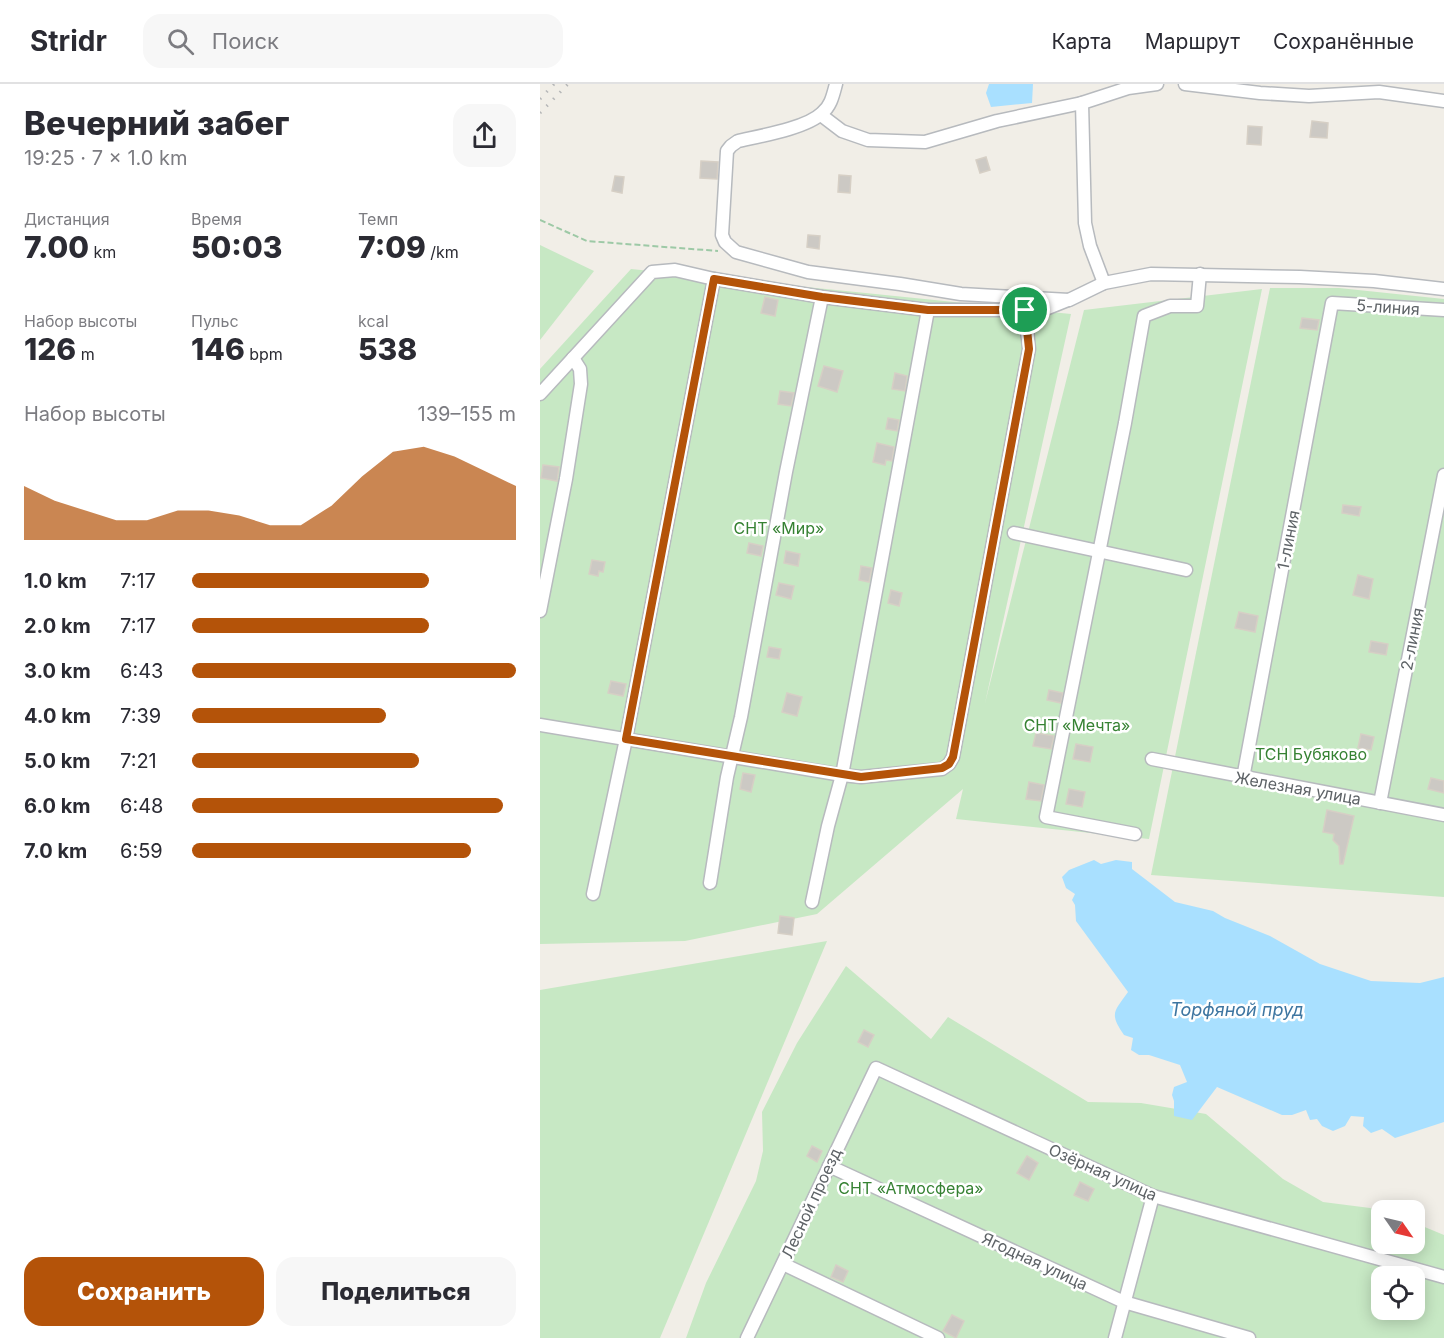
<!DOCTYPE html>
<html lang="ru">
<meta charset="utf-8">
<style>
body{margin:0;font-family:Inter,sans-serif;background:#f7f7f7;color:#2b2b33;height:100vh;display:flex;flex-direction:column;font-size:22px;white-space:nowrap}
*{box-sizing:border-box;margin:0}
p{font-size:20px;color:#7c7c81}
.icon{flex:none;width:33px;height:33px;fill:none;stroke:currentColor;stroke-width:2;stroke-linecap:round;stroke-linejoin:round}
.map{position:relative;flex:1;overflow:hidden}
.panel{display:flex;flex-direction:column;background:#fff;width:540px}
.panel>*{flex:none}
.needle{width:39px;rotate:124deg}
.buttons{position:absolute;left:831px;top:1116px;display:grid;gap:12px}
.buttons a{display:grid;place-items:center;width:54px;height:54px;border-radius:12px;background:#fff;box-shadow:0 3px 15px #0003;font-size:30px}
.pin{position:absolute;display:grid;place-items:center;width:51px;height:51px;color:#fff;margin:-26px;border:3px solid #fff;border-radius:50%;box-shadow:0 2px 6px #0007}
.round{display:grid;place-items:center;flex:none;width:63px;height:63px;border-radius:18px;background:#f7f7f7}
.overview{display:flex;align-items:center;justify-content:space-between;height:102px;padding:0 24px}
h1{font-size:33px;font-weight:800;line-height:45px}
.figures{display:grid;grid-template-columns:repeat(3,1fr);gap:9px;height:102px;padding:6px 24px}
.figures div{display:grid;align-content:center}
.figures b{font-size:30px;font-weight:800}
.figures small{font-size:16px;font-weight:400}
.figures p{font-size:16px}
.chart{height:168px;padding:12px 24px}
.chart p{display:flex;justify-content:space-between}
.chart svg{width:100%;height:108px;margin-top:6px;fill:#b45309;opacity:.7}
.action{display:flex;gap:12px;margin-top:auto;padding:12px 24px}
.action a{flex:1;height:69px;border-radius:18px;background:#b45309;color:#fff;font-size:24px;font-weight:800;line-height:69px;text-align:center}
.action a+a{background:#f7f7f7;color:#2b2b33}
ul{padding:0 24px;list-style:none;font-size:20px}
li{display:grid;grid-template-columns:96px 72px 1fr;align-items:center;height:45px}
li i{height:15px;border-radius:8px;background:#b45309}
header{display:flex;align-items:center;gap:36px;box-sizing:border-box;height:84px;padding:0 30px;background:#fff;border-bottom:2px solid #e1e1e2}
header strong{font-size:28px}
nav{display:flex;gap:33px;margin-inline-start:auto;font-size:21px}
.search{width:420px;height:54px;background:#f7f7f7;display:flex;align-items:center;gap:15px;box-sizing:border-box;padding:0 21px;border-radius:18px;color:#7c7c81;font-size:22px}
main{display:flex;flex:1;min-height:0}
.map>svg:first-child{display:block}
</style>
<header>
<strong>Stridr</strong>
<div class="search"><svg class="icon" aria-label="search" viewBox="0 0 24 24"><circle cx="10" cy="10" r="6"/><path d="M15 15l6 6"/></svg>Поиск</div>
<nav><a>Карта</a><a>Маршрут</a><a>Сохранённые</a></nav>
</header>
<main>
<section class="panel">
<div class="overview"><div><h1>Вечерний забег</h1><p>19:25 · 7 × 1.0 km</p></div><a class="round"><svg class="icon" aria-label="share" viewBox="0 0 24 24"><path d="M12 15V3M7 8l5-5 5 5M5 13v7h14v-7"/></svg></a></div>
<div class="figures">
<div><p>Дистанция</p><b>7.00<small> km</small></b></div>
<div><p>Время</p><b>50:03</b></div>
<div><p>Темп</p><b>7:09<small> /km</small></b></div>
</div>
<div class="figures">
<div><p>Набор высоты</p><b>126<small> m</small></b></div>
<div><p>Пульс</p><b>146<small> bpm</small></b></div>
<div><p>kcal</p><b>538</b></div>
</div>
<div class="chart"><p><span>Набор высоты</span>139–155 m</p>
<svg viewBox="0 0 160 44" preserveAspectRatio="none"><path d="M0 44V22L10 28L20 32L30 36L40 36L50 32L60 32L70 34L80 38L90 38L100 30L110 18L120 8L130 6L140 10L150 16L160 22V44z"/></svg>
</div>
<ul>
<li><b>1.0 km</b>7:17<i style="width:73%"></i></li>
<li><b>2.0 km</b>7:17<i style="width:73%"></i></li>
<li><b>3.0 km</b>6:43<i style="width:100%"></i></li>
<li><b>4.0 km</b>7:39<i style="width:60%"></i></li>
<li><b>5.0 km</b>7:21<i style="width:70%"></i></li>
<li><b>6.0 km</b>6:48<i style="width:96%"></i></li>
<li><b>7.0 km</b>6:59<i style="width:86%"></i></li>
</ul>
<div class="action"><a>Сохранить</a><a>Поделиться</a></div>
</section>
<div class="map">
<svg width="904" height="1254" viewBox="0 0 904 1254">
<rect width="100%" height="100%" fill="#f1eee7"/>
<g fill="#c7e8c4" fill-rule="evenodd">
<polygon points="0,161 54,187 0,256"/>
<polygon points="91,185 531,230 445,619 544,226 722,205 609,755 416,735 423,705 277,830 145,857 0,860 0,285"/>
<polygon points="730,204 799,204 904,215 904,813 611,791"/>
<polygon points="287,857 120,1254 0,1254 0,906"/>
<path d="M306 882 391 955 408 933 548 1018 601 1019 666 1030 743 1095 783 1118 830 1124 841 1128 842 1160H874L875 1139 904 1151V1254H146L166 1199 216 1097 223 1067 222 1028 257 959ZM842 1192H874V1226H842Z"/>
</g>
<g fill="#a9e0ff">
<polygon points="449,0 493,0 492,19 451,23 446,9"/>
<path d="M554 776 561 780 576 776 592 778V785L635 818 673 827 685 834 730 852 780 880 831 897 880 899 904 893V1038L855 1054 842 1045 831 1049 823 1042 824 1033 811 1032 805 1042 793 1047 782 1042 777 1035 770 1036 766 1026 752 1031H742L677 1003 652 1036 634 1032V1017L632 1011 634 1003 647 998 640 981 609 971H599L591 966 593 954 584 951C569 929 574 928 588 908L536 837 535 821 532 816 535 810 526 804 522 793 529 786Z"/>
</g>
<g fill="#ccc9c4" stroke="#d6cfc5" stroke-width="1.5">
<polygon points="772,37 788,39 787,54 770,53"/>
<polygon points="708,42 722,43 721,61 707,60"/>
<polygon points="446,73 450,86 440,89 436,76"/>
<polygon points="161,77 178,78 177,95 160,94"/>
<polygon points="299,91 311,92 310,109 298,108"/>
<polygon points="75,92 84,93 82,109 72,107"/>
<polygon points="268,151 280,152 279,165 267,163"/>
<polygon points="225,213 238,216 235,232 221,229"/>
<polygon points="762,234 779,236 777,246 760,244"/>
<polygon points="284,282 303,287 297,308 278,302"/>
<polygon points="355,289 367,292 365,307 352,305"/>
<polygon points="240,307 254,309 251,322 238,320"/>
<polygon points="348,334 359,336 357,347 346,345"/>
<polygon points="337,359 354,363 352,377 346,376 345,381 333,378"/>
<polygon points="3,381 19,383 17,397 1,394"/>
<polygon points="803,421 821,423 819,432 802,429"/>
<polygon points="209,459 223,462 221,472 207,469"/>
<polygon points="246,467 260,470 258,482 244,479"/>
<polygon points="52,476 65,478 63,488 59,487 58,492 49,490"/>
<polygon points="321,482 332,484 329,498 319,496"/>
<polygon points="818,491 833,495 829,515 813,511"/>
<polygon points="239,499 254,502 251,515 236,511"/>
<polygon points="351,506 362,509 359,522 348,519"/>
<polygon points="699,528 718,532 715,548 695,544"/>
<polygon points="831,557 848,560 846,571 829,568"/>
<polygon points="229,563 241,565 239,575 227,573"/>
<polygon points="71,597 86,600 83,612 68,609"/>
<polygon points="509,606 523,609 521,619 507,616"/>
<polygon points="247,609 262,613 257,632 242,628"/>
<polygon points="496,649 514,652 511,665 493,662"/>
<polygon points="821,650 834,653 831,666 818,664"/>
<polygon points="536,660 553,663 550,678 533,675"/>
<polygon points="203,689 215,691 211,708 200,705"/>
<polygon points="891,694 904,697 904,709 888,705"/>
<polygon points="489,698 504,701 501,717 486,715"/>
<polygon points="529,705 545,708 542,723 526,720"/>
<polygon points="787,726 814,732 803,780 800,780 799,762 793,756 794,750 783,748"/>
<polygon points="240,832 254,834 252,851 238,849"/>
<polygon points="324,946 334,951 328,963 318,958"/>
<polygon points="272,1062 282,1067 277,1078 267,1072"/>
<polygon points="487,1072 498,1079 489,1096 477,1089"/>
<polygon points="540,1098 554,1105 548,1117 534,1111"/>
<polygon points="296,1181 308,1187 303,1198 291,1193"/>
<polygon points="412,1231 424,1237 416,1254 403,1247"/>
</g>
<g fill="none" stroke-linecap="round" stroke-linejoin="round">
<defs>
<g id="minor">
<path d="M296 0C293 11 291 22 282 29 267 44 220 52 198 57L191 62 187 67 182 151 185 158 196 168 268 188 360 200 421 210 529 216 564 199 611 190 760 193 834 197 904 205"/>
<polyline points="645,0 720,9 769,12 839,8 904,17"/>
<polyline points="281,31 302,47 328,56 385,58 457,37 542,19"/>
<polyline points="564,199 550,162 545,139 542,19 588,4 617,0"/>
<polyline points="0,310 112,188 135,186 174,195 282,213 388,226 503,226 528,216"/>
<polyline points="474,449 646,486"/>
<polyline points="0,527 26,395 41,300 40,285 33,274"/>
<polyline points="0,641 302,691 321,693 402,685 409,680 413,673 489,265 485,226"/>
<polyline points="612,675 904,731"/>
<polyline points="703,694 792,219 904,226"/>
<polyline points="840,719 904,391"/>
<polyline points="595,750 506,733 585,339 604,232 630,222 657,222 660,190"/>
<polyline points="170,799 187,693 201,633 246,388 282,213"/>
<polyline points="53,810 86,655 174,195"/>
<polyline points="272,818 288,742 302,691 388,226"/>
<polyline points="289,1082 584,1218 709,1254"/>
<polyline points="243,1180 398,1254"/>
<polyline points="207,1254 336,984 613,1112 904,1193"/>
<polyline points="575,1254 613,1112"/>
</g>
</defs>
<use href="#minor" stroke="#b7babe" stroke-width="15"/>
<polyline stroke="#9dc9a6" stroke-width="2" stroke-dasharray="6 3" stroke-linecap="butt" points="0,136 47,157 178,167"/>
<use href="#minor" stroke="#fff" stroke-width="12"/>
<g stroke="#b5b6b7" stroke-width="3" stroke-dasharray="1.5 8" stroke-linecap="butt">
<polyline points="0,15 14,0"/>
<polyline points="0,29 28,0"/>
</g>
</g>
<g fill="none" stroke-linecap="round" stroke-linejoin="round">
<defs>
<polygon id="route" points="174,195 282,213 388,226 485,226 489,265 413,673 409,680 402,684 321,693 86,655"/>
</defs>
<use href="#route" stroke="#fff" stroke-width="12"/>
<use href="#route" stroke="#b45309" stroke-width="8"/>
</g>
<g text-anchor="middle" stroke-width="5" stroke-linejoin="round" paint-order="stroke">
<g font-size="16" fill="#5e6367" stroke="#fff">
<text transform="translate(848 223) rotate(4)" y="6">5-линия</text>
<text transform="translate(748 456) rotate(-79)" y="6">1-линия</text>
<text transform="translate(872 555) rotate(-79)" y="6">2-линия</text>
<text transform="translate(758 704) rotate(10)" y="6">Железная улица</text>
<text transform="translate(563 1088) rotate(24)" y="6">Озёрная улица</text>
<text transform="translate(271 1119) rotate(-65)" y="6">Лесной проезд</text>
<text transform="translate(495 1177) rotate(25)" y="6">Ягодная улица</text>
</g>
<g font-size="16" fill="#368233" stroke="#fff">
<text x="239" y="450">СНТ «Мир»</text>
<text x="537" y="647">СНТ «Мечта»</text>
<text x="771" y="676">ТСН Бубяково</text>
<text x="371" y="1110">СНТ «Атмосфера»</text>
</g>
<g font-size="18" font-style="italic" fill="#3e76a1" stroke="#fff">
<text x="697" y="932">Торфяной пруд</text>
</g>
</g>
</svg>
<div class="buttons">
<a><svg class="needle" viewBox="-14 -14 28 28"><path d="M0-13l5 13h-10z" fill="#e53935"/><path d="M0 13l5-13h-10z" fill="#7c7c81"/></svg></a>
<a><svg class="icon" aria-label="locate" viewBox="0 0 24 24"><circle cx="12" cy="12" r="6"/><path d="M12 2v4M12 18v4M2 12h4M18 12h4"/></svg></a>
</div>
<div class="pin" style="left:485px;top:226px;background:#1e9e55"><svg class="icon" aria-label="arrive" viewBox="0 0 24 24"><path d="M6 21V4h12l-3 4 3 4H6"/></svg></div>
</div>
</main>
